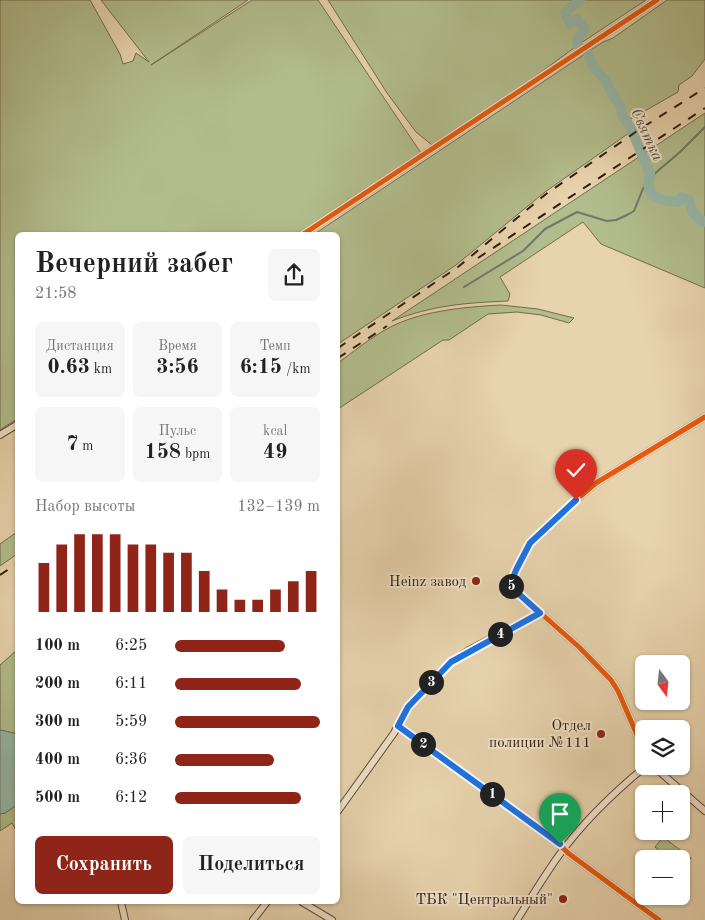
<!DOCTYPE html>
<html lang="ru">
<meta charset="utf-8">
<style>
body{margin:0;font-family:"Old Standard TT",serif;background:#f6f6f6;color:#222;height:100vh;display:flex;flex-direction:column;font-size:19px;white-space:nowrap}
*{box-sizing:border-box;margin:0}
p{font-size:16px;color:#767676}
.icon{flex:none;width:28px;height:28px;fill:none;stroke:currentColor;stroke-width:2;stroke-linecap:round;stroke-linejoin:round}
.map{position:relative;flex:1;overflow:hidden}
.side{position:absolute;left:15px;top:232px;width:325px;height:672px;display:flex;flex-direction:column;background:#fff;border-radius:8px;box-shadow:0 1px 4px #0004}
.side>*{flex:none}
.needle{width:32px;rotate:165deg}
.buttons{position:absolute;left:635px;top:655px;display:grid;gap:10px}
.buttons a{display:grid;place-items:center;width:55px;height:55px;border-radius:8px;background:#fff;box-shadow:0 1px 4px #0004;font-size:25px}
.pin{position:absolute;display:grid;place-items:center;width:42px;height:42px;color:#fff;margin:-51px -21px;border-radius:50% 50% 50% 0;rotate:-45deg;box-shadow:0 0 5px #0007}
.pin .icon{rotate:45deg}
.km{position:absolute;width:25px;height:25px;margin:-12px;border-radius:50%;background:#222;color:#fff;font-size:14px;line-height:25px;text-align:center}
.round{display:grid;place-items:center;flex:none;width:52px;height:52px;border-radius:8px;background:#f6f6f6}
.overview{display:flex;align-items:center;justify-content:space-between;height:85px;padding:0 20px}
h1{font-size:28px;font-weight:600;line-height:38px}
.metrics{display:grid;grid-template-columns:repeat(3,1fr);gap:8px;height:85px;padding:5px 20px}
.metrics div{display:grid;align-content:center;border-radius:8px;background:#f6f6f6;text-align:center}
.metrics b{font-size:21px;font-weight:600}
.metrics small{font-size:14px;font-weight:400}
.metrics p{font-size:14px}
.chart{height:140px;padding:10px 20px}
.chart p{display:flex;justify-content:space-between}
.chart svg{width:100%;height:90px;margin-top:5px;stroke:#8f2418;stroke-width:6}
.action{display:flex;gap:10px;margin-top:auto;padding:10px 20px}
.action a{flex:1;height:58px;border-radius:8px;background:#8f2418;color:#fff;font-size:20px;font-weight:600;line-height:58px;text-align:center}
.action a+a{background:#f6f6f6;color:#222}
ul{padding:0 20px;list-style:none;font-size:16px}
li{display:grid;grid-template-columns:80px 60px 1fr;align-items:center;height:38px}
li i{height:12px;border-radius:6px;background:#8f2418}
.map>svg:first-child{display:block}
</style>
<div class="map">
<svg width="705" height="920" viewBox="0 0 705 920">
<rect width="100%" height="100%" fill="#e7d3ad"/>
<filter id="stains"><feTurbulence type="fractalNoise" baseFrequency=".004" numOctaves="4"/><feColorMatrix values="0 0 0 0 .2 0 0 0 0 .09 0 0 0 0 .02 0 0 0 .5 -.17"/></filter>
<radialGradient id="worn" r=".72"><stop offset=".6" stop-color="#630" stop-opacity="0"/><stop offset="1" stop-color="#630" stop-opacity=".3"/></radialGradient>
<g fill="#b2bd8d" stroke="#716b4d">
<polygon points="0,0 90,0 120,54 123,64 133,61 136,53 149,62 101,0 248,0 151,65 252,0 318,0 421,153 296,235 18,235 17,419 0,430"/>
<polygon points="328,0 646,0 578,45 477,119 432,145 416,132 387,93"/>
<polygon points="667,0 705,0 705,59 692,76 679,85 678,92 624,123 629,133 545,192 456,265 338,344 338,235 313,235 603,42 613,38"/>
<path d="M705 113V288L601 244 583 222 500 277 510 294 508 301C464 303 434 305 392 321Z"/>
<path d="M501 305 538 309 574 318 569 323 541 315 517 312 488 314 449 340H443L338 409V363C353 352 369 339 385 330 417 311 464 307 501 305Z"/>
<polygon points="17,532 17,554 0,566 0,544"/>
<polygon points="17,650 17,734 0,730 0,665"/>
<polygon points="17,805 17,832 12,823 0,831 0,814 5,813"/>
<polygon points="663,837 691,858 683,869 681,859 670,859 655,847"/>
</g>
<polygon fill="#97b8a9" stroke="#6e786b" points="0,730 18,734 17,805 5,813 0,814"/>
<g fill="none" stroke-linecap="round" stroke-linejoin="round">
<polyline stroke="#6e786b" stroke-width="2" points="464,287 523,251 545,229 577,212 607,221 616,220 627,215 634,211 646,181 680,152 705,127"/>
<g stroke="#97b8a9" stroke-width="10">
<polyline points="578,45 577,40 585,29 577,19 570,24 565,12 580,0"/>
<polyline points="588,53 593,66 607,82 610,90 620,105 622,115 631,128 650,174 648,185 652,195 662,200 678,202 682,197 689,200 693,213 703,222 705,221"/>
</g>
<defs>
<g id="minor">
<polyline points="302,235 657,0"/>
<polyline points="0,435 18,424"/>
<polyline points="398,725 560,845 568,853 659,920"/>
<polyline points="644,751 618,691 611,680 579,647 510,586 516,570 530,543 576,500 596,483 705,417"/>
<polyline points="653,766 705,811"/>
<polyline points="338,811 394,733 408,707 441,671 451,662 469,650 540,613"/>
<polyline points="121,902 125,920"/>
<polyline points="302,902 332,920"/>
<polyline points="253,920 267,902"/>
<path d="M517 920C530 899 543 878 557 858 582 823 613 793 646 766"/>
</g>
</defs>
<use href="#minor" stroke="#5e4835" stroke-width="8"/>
<use href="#minor" stroke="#efe2ca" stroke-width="6"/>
<g stroke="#30190d" stroke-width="2" stroke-dasharray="9 9" stroke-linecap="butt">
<polyline points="478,258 705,108"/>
<polyline points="338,348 458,267 546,194 640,129 705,88"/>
<polyline points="338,358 387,326"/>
<polyline points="0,575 18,563"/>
</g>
<defs>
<g id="cycleway">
<polyline points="302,235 657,0"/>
<polyline points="398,725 560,845 568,853 659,920"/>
<polyline points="644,751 618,691 611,680 579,647 510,586 516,570 530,543 576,500 596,483 705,417"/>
</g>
</defs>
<use href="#cycleway" stroke="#efe2ca" stroke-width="8"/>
<use href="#cycleway" stroke="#e8590c" stroke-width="5"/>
</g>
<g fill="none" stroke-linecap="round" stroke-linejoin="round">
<defs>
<polyline id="route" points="560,844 398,726 408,707 451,662 540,613 510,586 516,570 530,543 576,500"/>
</defs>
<use href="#route" stroke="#fff" stroke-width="10"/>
<use href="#route" stroke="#1a73e8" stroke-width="6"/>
</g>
<g fill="#8f2418" stroke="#efe2ca" stroke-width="2">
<circle cx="476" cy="581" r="5"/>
<circle cx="601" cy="734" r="5"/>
<circle cx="563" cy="899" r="5"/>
</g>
<g text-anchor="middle" stroke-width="4" stroke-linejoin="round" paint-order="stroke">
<g font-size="15" fill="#30190d" stroke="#efe2ca" text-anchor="end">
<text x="466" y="586">Heinz завод</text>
<text x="591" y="730">Отдел<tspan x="591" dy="17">полиции №111</tspan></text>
<text x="553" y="904">ТБК "Центральный"</text>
</g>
<g font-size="16" font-style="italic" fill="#4f493c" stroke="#efe2ca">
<text transform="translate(648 134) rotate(65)" y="6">Святка</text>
</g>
</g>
<rect width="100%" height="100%" filter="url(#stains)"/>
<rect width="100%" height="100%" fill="url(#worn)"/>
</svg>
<div class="buttons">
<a><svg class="needle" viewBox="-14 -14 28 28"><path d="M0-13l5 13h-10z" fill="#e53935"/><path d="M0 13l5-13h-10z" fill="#767676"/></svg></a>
<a><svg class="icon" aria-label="layers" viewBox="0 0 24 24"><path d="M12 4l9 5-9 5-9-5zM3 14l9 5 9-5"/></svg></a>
<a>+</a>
<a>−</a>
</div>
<div class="pin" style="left:560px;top:844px;background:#1e9e55"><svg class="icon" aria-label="arrive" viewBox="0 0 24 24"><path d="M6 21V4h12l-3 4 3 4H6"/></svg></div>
<div class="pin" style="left:576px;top:500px;background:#d93025"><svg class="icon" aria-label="check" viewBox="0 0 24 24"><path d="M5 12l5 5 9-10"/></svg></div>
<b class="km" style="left:492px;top:794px">1</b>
<b class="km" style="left:423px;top:744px">2</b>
<b class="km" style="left:431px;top:682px">3</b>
<b class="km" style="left:500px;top:634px">4</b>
<b class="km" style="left:511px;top:586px">5</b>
<section class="side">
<div class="overview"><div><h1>Вечерний забег</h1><p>21:58</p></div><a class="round"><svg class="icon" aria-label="share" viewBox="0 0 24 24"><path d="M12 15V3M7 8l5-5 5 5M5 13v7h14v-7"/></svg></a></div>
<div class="metrics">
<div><p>Дистанция</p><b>0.63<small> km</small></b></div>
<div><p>Время</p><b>3:56</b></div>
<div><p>Темп</p><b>6:15<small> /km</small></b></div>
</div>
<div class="metrics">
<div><b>7<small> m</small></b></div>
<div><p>Пульс</p><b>158<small> bpm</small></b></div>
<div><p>kcal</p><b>49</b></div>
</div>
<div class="chart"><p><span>Набор высоты</span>132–139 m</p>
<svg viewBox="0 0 160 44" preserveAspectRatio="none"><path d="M5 44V20M15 44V11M25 44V6M35 44V6M45 44V6M55 44V11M65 44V11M75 44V15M85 44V15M95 44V24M105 44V33M115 44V38M125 44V38M135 44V33M145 44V29M155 44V24"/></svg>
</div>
<ul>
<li><b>100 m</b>6:25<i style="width:76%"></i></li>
<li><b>200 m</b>6:11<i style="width:87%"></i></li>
<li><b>300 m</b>5:59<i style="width:100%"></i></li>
<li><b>400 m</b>6:36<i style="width:68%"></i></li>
<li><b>500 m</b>6:12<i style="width:87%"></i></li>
</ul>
<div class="action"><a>Сохранить</a><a>Поделиться</a></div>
</section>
</div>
